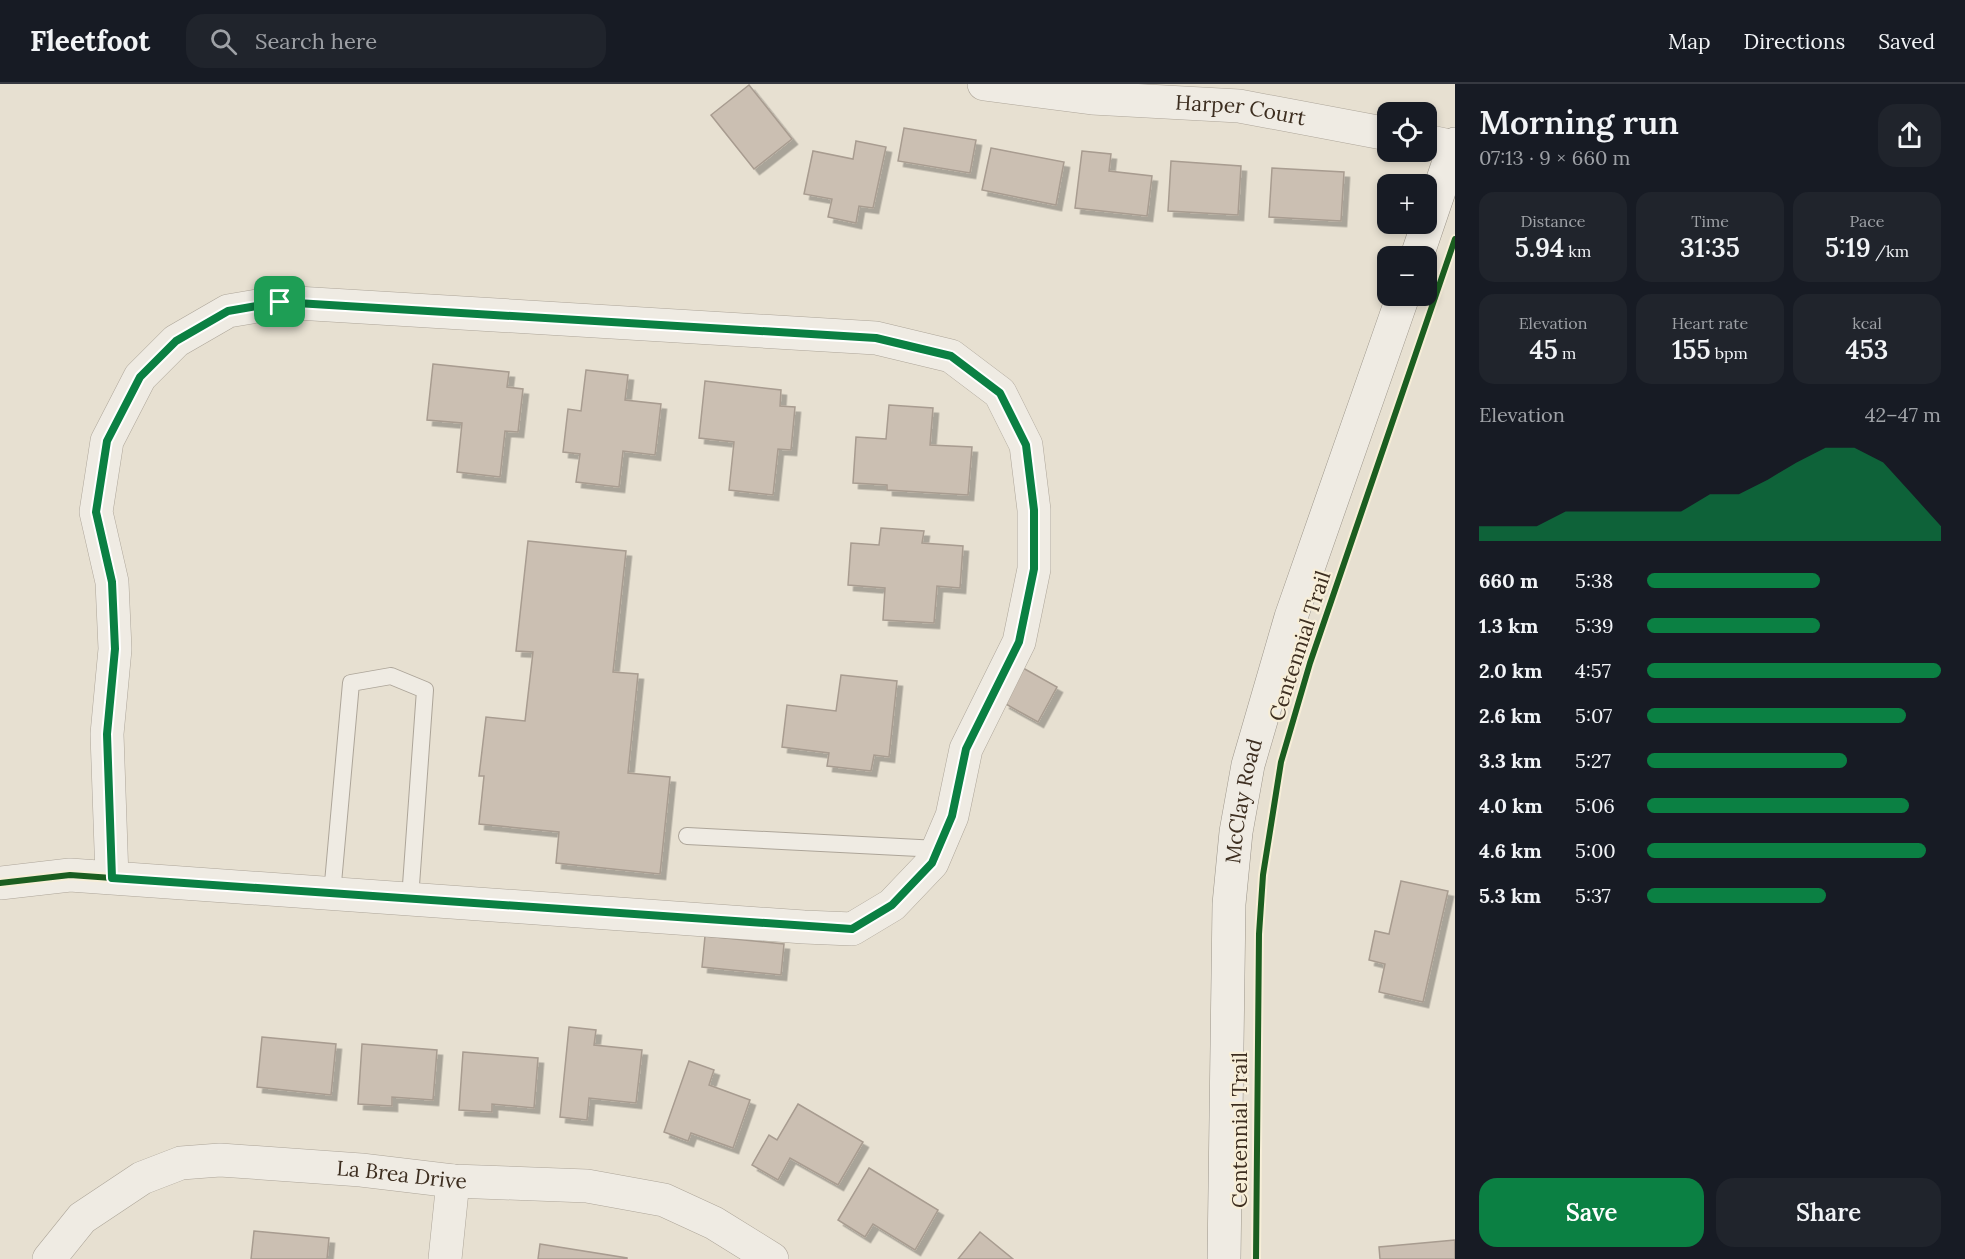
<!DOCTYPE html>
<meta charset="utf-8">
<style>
body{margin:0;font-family:Lora,serif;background:#20242c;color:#f1f3f6;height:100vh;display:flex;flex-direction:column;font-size:22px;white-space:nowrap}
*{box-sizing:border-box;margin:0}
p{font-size:20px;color:#9ea1a6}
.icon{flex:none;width:33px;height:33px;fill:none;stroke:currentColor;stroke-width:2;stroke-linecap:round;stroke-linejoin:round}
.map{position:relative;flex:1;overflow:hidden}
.drawer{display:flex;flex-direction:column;background:#171b24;width:510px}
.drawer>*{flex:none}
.controls{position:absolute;left:1377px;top:18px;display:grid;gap:12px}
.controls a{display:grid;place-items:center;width:60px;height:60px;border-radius:12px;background:#171b24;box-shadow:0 3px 9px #0003;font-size:30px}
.pin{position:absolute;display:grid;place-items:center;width:51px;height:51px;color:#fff;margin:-26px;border-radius:12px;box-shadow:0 3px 9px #0006}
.round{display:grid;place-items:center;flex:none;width:63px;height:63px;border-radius:18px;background:#20242c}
.summary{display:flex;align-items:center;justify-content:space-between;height:102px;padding:0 24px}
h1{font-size:33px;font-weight:600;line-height:45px}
.figures{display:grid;grid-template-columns:repeat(3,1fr);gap:9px;height:102px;padding:6px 24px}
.figures div{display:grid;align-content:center;border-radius:15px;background:#20242c;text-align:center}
.figures b{font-size:26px;font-weight:600}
.figures small{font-size:16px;font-weight:400}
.figures p{font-size:16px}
.chart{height:168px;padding:12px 24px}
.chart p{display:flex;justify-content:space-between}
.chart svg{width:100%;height:108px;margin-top:6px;fill:#0b8043;opacity:.7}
.action{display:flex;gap:12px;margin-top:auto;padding:12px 24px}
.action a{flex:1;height:69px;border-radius:18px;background:#0b8043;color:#fff;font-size:24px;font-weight:600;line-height:69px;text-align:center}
.action a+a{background:#20242c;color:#f1f3f6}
ul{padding:0 24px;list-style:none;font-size:20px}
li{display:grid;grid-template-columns:96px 72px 1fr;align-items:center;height:45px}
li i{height:15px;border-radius:8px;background:#0b8043}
header{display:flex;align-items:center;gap:36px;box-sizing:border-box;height:84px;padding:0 30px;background:#171b24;border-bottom:2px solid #363941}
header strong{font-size:28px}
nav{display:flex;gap:33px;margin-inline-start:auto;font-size:21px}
.search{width:420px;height:54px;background:#20242c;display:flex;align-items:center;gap:15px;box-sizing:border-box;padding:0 21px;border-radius:18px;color:#9ea1a6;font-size:22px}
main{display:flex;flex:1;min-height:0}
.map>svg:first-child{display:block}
</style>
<header>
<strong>Fleetfoot</strong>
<div class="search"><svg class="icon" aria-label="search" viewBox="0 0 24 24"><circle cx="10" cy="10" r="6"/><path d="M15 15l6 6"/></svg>Search here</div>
<nav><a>Map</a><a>Directions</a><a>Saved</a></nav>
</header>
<main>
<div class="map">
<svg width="1455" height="1175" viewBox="0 0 1455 1175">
<defs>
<filter id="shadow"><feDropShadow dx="5.5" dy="5.5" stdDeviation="0" flood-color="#0004"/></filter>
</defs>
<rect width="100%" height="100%" fill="#e7e0d1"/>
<g fill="#cbbfb2" stroke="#a89c90" stroke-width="1.5" filter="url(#shadow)">
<polygon points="749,1 792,55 754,85 711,31"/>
<polygon points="904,44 976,56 970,89 898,77"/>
<polygon points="856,57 886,63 873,124 859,122 856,139 828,133 832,115 804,110 813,67 853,75"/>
<polygon points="991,64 1064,78 1056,121 982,106"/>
<polygon points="1082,67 1111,70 1109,87 1152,92 1147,132 1075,124"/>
<polygon points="1171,77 1241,82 1238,131 1168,127"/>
<polygon points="1272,84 1344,88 1341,137 1269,133"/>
<polygon points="433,280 509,288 507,303 523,305 518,348 505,347 500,393 457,388 462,339 427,336"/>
<polygon points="586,286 628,291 625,316 661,320 655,371 623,367 619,403 576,398 580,370 563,368 568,325 581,327"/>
<polygon points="705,297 781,306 780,322 795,323 791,366 778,365 773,411 729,406 734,358 699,354"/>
<polygon points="889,321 933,324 930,361 972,363 968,411 887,406 887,401 853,399 856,353 886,355"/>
<polygon points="881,444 924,447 922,459 963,462 960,504 937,502 934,539 883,536 885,504 848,501 851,459 879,461"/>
<polygon points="528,457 626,467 613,588 638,590 628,689 670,693 660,790 556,779 559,748 479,740 484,692 479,692 486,633 525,637 533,568 516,567"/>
<polygon points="1023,584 1057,603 1038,638 1004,619"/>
<polygon points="841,591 897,597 889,673 874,671 871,687 827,682 829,669 782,663 787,621 836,627"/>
<polygon points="1401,797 1448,807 1423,918 1379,908 1385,880 1369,876 1375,847 1389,850"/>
<polygon points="705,852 784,860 781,891 702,883"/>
<polygon points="569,943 596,946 594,961 642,966 636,1019 589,1014 587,1036 560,1033"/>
<polygon points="262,953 336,960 331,1011 257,1003"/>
<polygon points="362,960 437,966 433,1016 392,1013 392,1022 358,1020"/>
<polygon points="463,968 538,974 534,1024 492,1020 492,1028 459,1026"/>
<polygon points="689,977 714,986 709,1001 750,1016 733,1064 691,1049 688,1057 664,1048"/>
<polygon points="798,1020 863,1058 838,1101 790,1074 778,1096 752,1081 769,1051 777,1056"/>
<polygon points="869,1084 938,1126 915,1166 873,1140 865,1153 838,1136"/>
<polygon points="254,1147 329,1154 327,1175 251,1175"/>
<polygon points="980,1148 1013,1175 958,1175"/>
<polygon points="1455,1156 1455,1175 1380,1175 1379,1163"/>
<polygon points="540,1160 627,1174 627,1175 538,1175"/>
</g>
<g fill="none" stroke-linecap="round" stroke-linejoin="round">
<defs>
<g id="service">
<polyline points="687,752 938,765"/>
<polyline points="332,810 351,599 391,592 425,606 410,815"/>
</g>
<g id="minor">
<path id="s1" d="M984 0 1092 14 1239 22 1388 50"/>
<polyline points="1426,57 1454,63"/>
<polyline points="0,799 70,791 112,794 804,843 852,845 892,821 932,779 952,732 966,665 1019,558 1034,485 1034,426 1026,361 1000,309 951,272 876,254 280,218 228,227 176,257 140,293 107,357 96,428 112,498 115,565 107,650 112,794"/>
<path id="s2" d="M49 1175 82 1134 142 1094 181 1079 220 1076 361 1086 453 1097 587 1102 664 1116 714 1139 772 1175"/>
<polyline points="445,1175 453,1097"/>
</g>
<g id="secondary">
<polyline points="1417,172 1455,60"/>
<path id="s3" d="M1224 1175 1229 820 1236 748 1248 681 1291 533 1403 212"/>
</g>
</defs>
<use href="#service" stroke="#ada599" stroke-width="18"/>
<use href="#minor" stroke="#ada599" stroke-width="34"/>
<use href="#secondary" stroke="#9c958a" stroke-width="34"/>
<use href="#service" stroke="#efebe3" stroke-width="16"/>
<use href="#minor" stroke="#efebe3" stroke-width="33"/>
<use href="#secondary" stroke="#efebe3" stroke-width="33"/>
<defs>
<g id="cycleway">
<polyline points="0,799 70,791 112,794 804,843 852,845 892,821 932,779 952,732 966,665 1019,558 1034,485 1034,426 1026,361 1000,309 951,272 876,254 280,218 228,227 176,257 140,293 107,357 96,428 112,498 115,565 107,650 112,794"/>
<polyline points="1256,1175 1259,850 1263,791 1281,678 1310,579 1455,155"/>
</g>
</defs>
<use href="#cycleway" stroke="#f7eed8" stroke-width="10"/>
<use href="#cycleway" stroke="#1b5e20" stroke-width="6"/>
</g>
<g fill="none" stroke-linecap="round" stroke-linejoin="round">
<defs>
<polygon id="route" points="280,218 876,254 951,272 1000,309 1026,361 1034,426 1034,485 1019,558 966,665 952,732 932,779 892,821 852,845 112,794 107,650 115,565 112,498 96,428 107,357 140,293 176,257 228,227"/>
</defs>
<use href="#route" stroke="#fff" stroke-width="12"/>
<use href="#route" stroke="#0b8043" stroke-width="8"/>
</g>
<g text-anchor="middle" stroke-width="4.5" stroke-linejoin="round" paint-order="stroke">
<g font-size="21" fill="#3d2e20" stroke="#f7eed8">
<text dy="7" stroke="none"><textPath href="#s1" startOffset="258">Harper Court</textPath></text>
<text transform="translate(1300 562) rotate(-72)" y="7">Centennial Trail</text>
<text dy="7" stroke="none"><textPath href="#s3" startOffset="459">McClay Road</textPath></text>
<text transform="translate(1240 1046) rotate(-90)" y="7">Centennial Trail</text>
<text dy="7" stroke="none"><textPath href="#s2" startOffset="388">La Brea Drive</textPath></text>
</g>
</g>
</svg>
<div class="controls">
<a><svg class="icon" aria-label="locate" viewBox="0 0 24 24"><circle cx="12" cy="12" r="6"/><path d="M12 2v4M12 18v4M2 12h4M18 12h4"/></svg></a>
<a>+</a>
<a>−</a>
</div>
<div class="pin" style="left:280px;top:218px;background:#1e9e55"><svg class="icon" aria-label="arrive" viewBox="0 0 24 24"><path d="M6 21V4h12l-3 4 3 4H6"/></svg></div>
</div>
<section class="drawer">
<div class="summary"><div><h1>Morning run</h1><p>07:13 · 9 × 660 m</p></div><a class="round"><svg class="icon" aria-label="share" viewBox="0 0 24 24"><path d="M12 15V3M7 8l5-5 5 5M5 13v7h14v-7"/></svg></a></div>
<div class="figures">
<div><p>Distance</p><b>5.94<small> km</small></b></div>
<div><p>Time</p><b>31:35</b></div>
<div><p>Pace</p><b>5:19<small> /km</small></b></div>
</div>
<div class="figures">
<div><p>Elevation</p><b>45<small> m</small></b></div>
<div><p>Heart rate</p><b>155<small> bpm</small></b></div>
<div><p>kcal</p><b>453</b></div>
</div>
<div class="chart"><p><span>Elevation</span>42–47 m</p>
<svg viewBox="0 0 160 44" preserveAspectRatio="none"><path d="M0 44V38L10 38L20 38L30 32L40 32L50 32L60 32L70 32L80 25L90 25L100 19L110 12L120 6L130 6L140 12L150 25L160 38V44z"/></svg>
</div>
<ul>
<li><b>660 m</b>5:38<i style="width:59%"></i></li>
<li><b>1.3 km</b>5:39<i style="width:59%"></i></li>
<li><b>2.0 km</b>4:57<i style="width:100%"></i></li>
<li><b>2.6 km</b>5:07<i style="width:88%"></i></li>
<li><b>3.3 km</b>5:27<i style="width:68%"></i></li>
<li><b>4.0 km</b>5:06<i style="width:89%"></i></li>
<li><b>4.6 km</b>5:00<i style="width:95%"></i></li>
<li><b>5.3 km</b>5:37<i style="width:61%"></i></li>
</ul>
<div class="action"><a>Save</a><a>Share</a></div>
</section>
</main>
